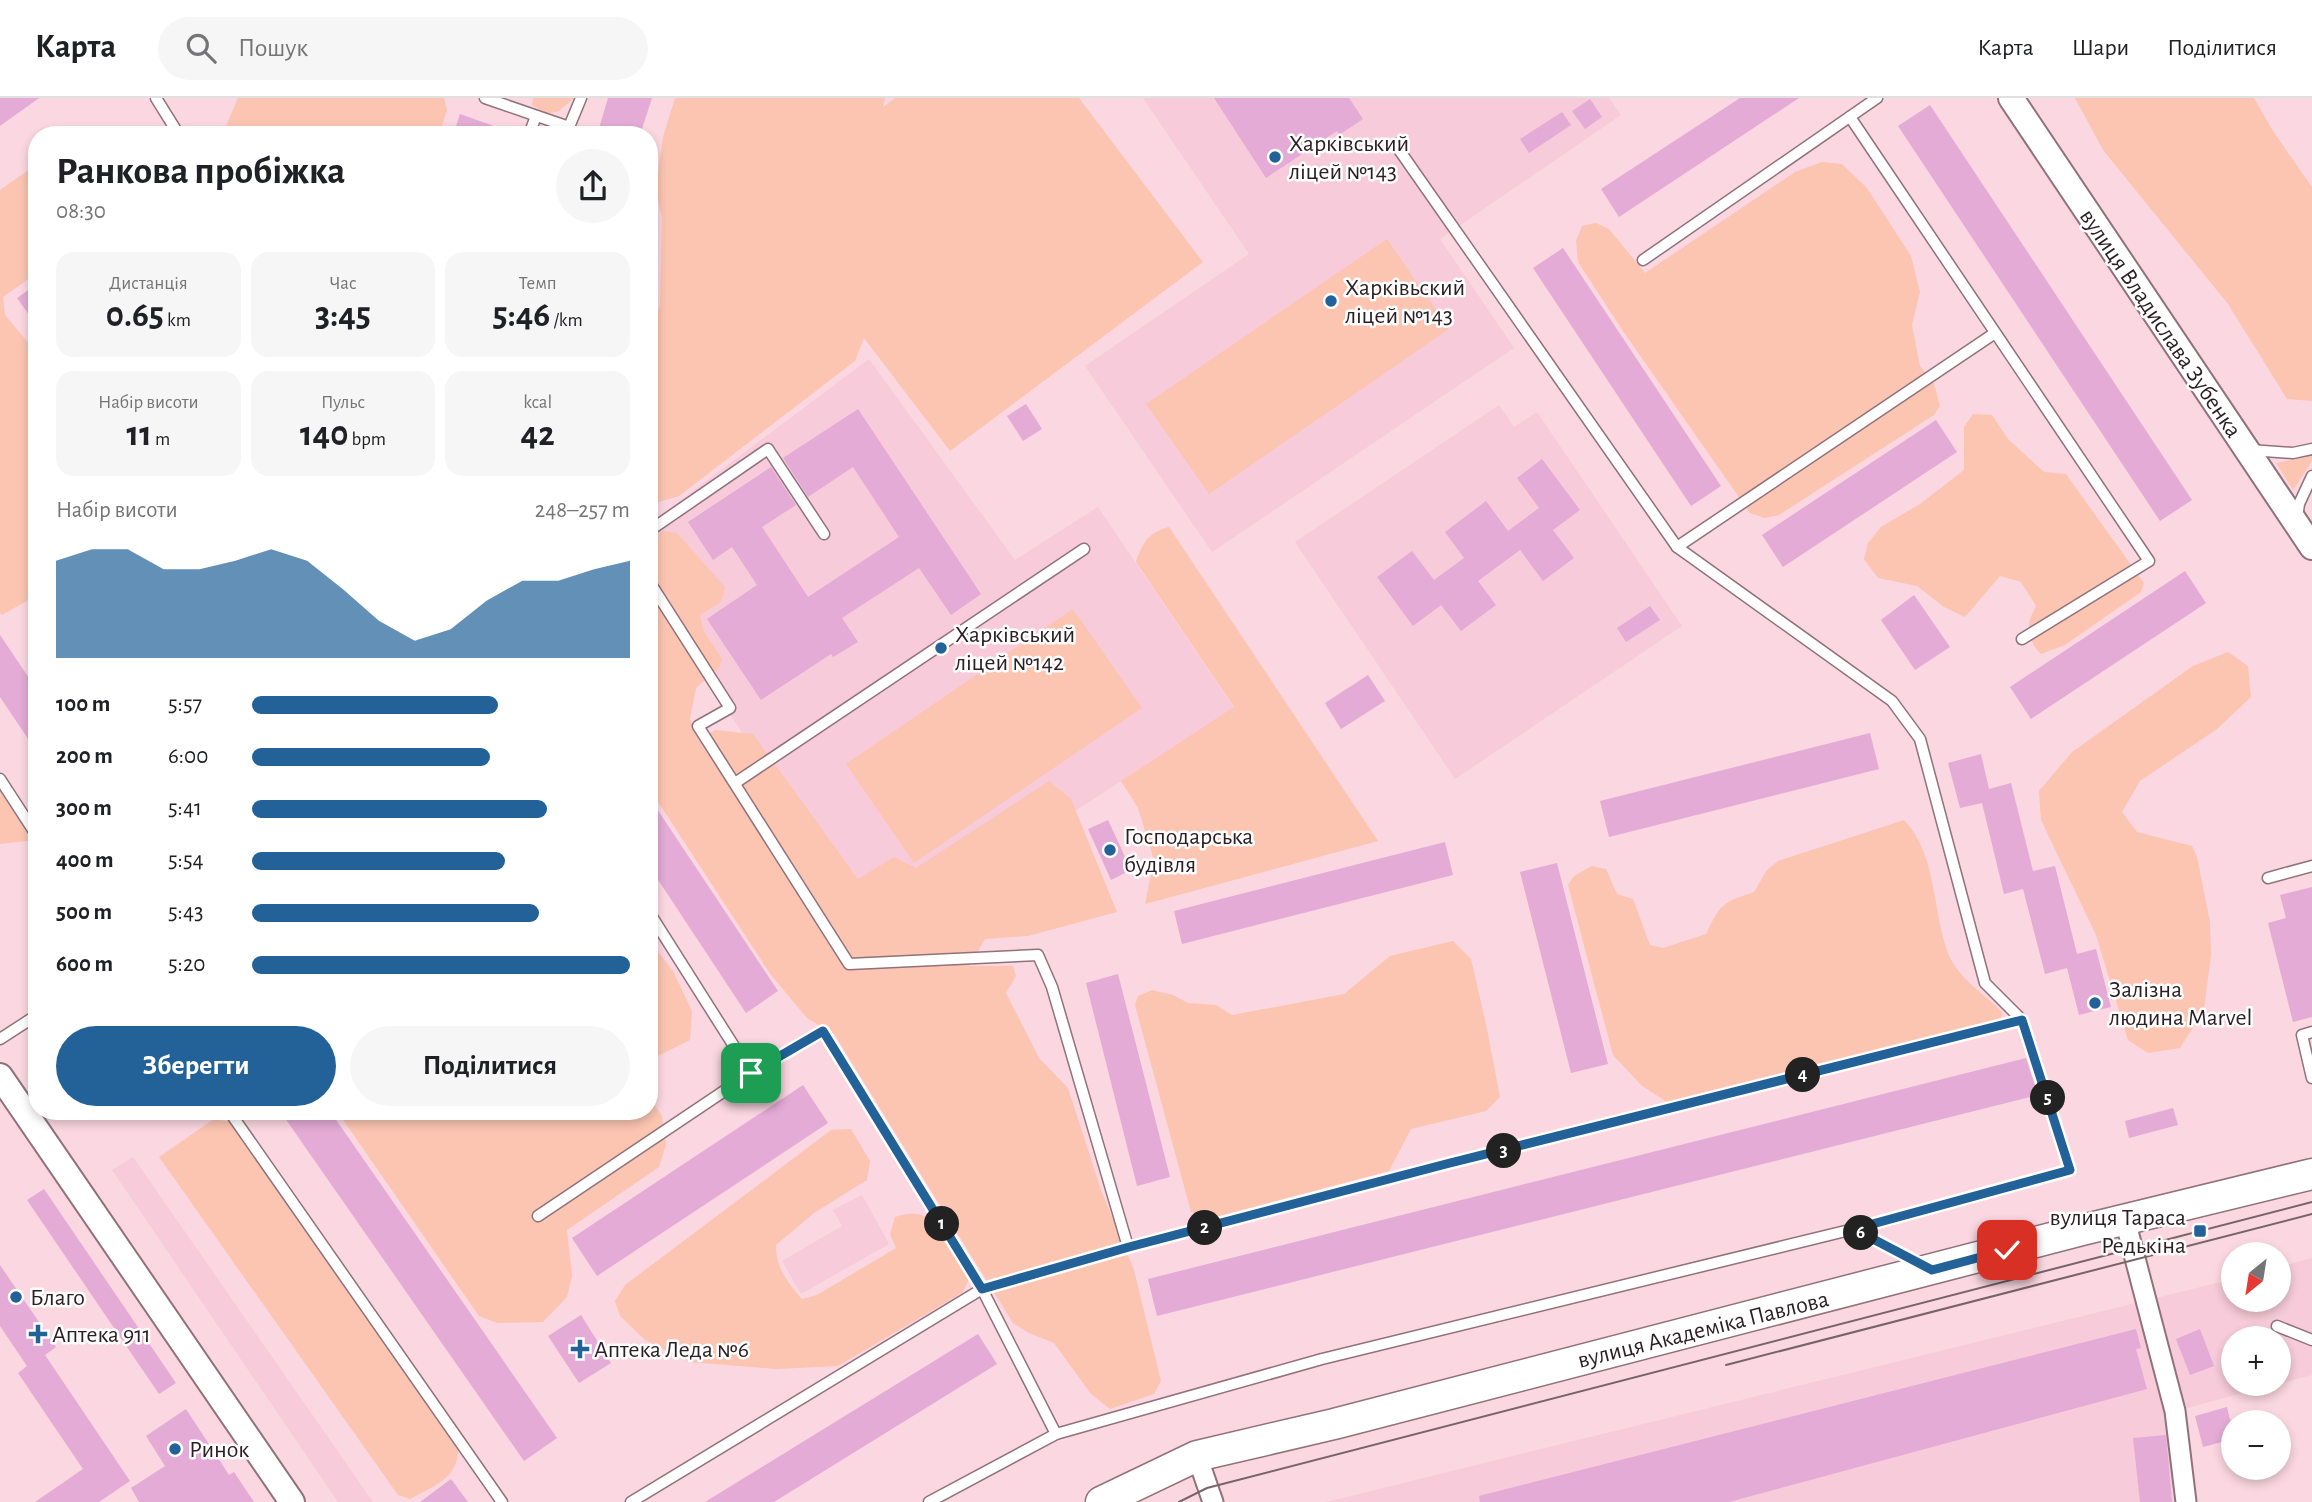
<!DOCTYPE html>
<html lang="uk">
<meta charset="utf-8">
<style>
body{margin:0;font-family:"Alegreya Sans",sans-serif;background:#f6f6f6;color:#202124;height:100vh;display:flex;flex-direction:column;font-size:26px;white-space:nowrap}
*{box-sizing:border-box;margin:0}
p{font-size:23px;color:#757577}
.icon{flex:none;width:38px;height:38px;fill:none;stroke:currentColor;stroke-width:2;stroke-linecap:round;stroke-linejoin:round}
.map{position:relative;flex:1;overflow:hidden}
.panel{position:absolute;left:28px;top:28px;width:630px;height:994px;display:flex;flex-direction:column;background:#fff;border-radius:28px;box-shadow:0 4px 10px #0003}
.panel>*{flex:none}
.needle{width:46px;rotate:210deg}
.controls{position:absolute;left:2221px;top:1144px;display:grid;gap:14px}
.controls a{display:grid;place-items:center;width:70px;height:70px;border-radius:50%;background:#fff;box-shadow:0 4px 10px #0003;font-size:35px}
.pin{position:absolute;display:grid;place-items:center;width:60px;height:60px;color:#fff;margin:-30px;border-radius:14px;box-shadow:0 4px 10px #0006}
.km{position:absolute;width:35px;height:35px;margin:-18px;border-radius:50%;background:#222;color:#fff;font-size:19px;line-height:35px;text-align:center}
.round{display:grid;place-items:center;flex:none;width:74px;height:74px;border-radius:37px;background:#f6f6f6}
.overview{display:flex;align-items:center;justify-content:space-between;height:119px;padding:0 28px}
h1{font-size:38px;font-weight:700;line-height:52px}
.metrics{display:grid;grid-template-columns:repeat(3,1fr);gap:10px;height:119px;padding:7px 28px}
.metrics div{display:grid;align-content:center;border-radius:18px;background:#f6f6f6;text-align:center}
.metrics b{font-size:35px;font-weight:700}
.metrics small{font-size:19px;font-weight:400}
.metrics p{font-size:19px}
.chart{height:196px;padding:14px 28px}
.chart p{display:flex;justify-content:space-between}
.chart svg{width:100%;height:126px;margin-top:7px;fill:#226298;opacity:.7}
.cta{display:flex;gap:14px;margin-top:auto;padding:14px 28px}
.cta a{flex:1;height:80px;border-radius:42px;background:#226298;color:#fff;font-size:28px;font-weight:700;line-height:80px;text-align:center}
.cta a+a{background:#f6f6f6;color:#202124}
ul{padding:0 28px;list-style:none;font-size:23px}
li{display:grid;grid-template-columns:112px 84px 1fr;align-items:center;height:52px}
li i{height:18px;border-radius:9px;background:#226298}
header{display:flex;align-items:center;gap:42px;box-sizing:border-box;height:98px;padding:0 35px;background:#fff;border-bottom:2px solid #e0e0e0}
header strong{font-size:33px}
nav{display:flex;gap:38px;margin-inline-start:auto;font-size:24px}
.search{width:490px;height:63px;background:#f6f6f6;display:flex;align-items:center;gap:18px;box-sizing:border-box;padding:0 24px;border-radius:38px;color:#757577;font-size:26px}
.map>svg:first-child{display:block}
</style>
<header>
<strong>Карта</strong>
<div class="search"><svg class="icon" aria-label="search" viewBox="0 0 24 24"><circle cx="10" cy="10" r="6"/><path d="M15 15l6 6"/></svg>Пошук</div>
<nav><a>Карта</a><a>Шари</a><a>Поділитися</a></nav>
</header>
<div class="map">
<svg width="2312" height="1404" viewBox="0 0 2312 1404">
<rect width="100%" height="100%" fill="#fbd7e1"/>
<g fill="#f7cbd9">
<polygon points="1143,0 1609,0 1621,17 1440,141 1514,250 1212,454 1085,268 1249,156"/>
<polygon points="869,261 1015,462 1098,409 1234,610 876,842 649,491 649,426"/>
<polygon points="1499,307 1514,329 1537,314 1682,528 1455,681 1295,444"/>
<polygon points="133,1059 373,1404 338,1404 112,1072"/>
<polygon points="862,1097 889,1146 801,1196 782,1163 842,1128 833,1112"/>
<polygon points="2312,1160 2312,1277 2279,1286 2278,1241 2233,1241 2233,1286 2276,1286 2176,1313 2180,1404 1326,1404 2233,1181 2233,1202 2278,1202 2279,1169"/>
</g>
<g fill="#fbc5b1">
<polygon points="238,0 444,0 447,12 439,37 222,37"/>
<polygon points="533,0 574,0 559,13 547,16 532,7"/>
<polygon points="675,0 885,0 883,9 895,0 1079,0 1203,164 950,353 864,240 855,263 679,398 649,407 649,237 660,208 662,121 656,91 663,39"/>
<polygon points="2075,0 2254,0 2273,33 2312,89 2312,303 2287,301 2228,206 2103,52"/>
<polygon points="1822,64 1842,66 1867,90 1911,158 1920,194 1912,227 1920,268 1934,286 1940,308 1934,317 1779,417 1764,420 1750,415 1623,233 1578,164 1576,143 1582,128 1596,125 1609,131 1645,175 1795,74"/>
<polygon points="37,66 37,175 3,199 5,217 37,255 37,497 2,517 0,515 0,92"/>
<polygon points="1387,141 1449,231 1209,396 1146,306"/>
<path d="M1973 316 1992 317 2008 341 2044 374 2066 376 2144 485 2141 494 2065 547 2041 556C2026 540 2025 528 2036 508L2021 484 2000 478 1965 519 1944 509 1917 488 1878 480 1864 461 1868 445 1881 429 1920 406 1964 372V329Z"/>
<polygon points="2312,358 2312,363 2293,392 2276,365"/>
<path d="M1169 429 1378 743 1145 806 1154 762 1138 710 1121 683 1234 609 1136 464C1142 445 1149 434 1169 429Z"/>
<polygon points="663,433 677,435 725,489 721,504 700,517 703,532 722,561 719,570 696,590 690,621 699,643 715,632 753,636 858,781 894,759 916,770 1049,683 1071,701 1117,814 1028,838 985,841 969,868 1013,868 1016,878 1006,895 1039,960 1068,990 1101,1092 1134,1172 1161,1283 1154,1296 1110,1311 1091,1296 1054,1245 1029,1235 1013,1225 834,936 807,920 771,877 649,690 649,443"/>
<polygon points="1073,511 1142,610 914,765 846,666"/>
<polygon points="2228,554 2248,568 2251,599 2217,631 2140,683 2122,714 2137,734 2192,748 2197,759 2210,824 2211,857 2204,912 2180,950 2148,955 2128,942 2096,837 2041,722 2039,693 2072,654 2193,568"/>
<polygon points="0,691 36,742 0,746"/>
<path d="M1904 722C1937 756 1932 812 1948 855 1959 882 1983 894 2002 914L2001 921 1668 1005 1641 987 1613 957 1568 787 1574 778 1592 768 1606 771 1617 796 1633 801 1650 847 1663 850 1706 836C1721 805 1722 805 1754 794L1767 772 1778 763Z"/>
<polygon points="649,842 673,873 692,913 690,942 658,958 649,966"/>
<polygon points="1453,843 1471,861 1486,926 1500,999 1486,1013 1411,1031 1389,1073 1217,1119 1191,1114 1135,907 1138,898 1152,892 1173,897 1188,905 1216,907 1232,917 1344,896 1390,858"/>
<polygon points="649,998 662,1018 666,1047 659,1069 567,1132 572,1178 567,1199 543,1224 497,1225 479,1218 337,1013 649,1013"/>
<path d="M214 1021 231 1024 458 1352C458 1381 433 1388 410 1401L398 1397 159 1059Z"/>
<path d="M851 1031 870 1063 867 1082 814 1115 776 1147C776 1170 788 1185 802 1201L817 1197 896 1150 890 1136 895 1119C926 1109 934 1123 948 1147 955 1159 962 1170 969 1182L962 1195 838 1268 777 1271 689 1264 645 1242 620 1218 615 1203 625 1187 831 1032Z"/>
</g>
<g fill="#e3abd5">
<polygon points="0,0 39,0 0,28"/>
<polygon points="608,0 652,0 640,37 597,37"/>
<polygon points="1214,0 1349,0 1363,21 1339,37 1337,33 1266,80"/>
<polygon points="1740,0 1799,0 1619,119 1601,91"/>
<polygon points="1590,1 1602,19 1585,31 1572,13"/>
<polygon points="1930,7 2192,402 2160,423 1898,28"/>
<polygon points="1562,14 1571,27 1529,55 1520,41"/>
<polygon points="460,16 511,34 510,37 453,37"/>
<polygon points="1563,150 1721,388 1691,408 1533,170"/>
<polygon points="37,186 37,228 17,200"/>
<polygon points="1026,306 1042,331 1023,343 1007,318"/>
<polygon points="858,311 981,496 951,517 919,470 842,520 858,544 833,559 831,556 761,602 707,521 757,487 732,449 713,462 688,424 771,369 796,407 762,429 808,499 899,439 853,369 808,399 783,360"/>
<polygon points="1936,322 1957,354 1783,469 1762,437"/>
<polygon points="1542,361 1580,412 1553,432 1574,460 1543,483 1520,452 1478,483 1496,507 1461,533 1441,507 1413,528 1377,479 1412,453 1434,482 1464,460 1445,434 1486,403 1508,433 1539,410 1517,380"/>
<polygon points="2185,473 2206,505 2031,621 2010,589"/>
<polygon points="1914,497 1950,549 1915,572 1881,522"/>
<polygon points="1650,508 1660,522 1626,544 1617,530"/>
<polygon points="0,537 37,592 37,654 0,599"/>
<polygon points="1368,577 1385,603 1341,631 1325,605"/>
<polygon points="1870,635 1879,671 1609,739 1600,703"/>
<polygon points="1981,656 1989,691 2011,685 2033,773 2055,768 2077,856 2096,851 2111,909 2079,917 2067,870 2045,876 2023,791 2004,796 1982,705 1960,710 1948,665"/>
<polygon points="649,699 778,893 746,915 649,768"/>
<polygon points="1108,722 1131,772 1111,782 1088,731"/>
<polygon points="1445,744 1453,777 1182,846 1174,813"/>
<polygon points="1557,765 1608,966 1571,975 1520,774"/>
<polygon points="2312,789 2312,919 2293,924 2268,825 2286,820 2280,797"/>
<polygon points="1118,876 1170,1079 1137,1088 1086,885"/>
<polygon points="2026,960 2038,997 1157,1218 1148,1181"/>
<polygon points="803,987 828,1025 597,1178 572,1140"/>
<polygon points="2173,1010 2178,1027 2129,1040 2125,1023"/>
<polygon points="280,1013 330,1013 557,1340 524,1363"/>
<polygon points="44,1091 176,1285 159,1296 27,1102"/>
<polygon points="0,1167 56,1249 45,1257 130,1383 99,1404 35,1404 83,1371 18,1275 27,1268 0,1228"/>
<polygon points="581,1217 611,1265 579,1285 548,1238"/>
<polygon points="2136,1231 2141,1250 2136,1251 2147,1291 1729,1404 1480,1404 1479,1398"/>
<polygon points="2200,1231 2214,1268 2190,1277 2176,1241"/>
<polygon points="978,1236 997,1266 774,1404 705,1404"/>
<polygon points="2227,1309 2230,1322 2233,1321 2233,1341 2203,1349 2195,1318"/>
<polygon points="186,1311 229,1377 234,1374 254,1404 139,1404 131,1390 165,1368 146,1338"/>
<polygon points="2166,1337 2172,1404 2140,1404 2133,1340"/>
<polygon points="451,1381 468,1404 420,1404"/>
</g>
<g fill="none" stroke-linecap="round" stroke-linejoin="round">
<defs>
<g id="service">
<polyline points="156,0 179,37"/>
<polyline points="485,0 569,29"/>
<polyline points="1850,19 2149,463 2022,541"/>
<polyline points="529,37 536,18"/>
<polyline points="572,37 569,29 581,0"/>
<polyline points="1643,162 1877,0"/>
<polyline points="2250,352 2293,355 2312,351"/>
<polyline points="2297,420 2299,406 2312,378"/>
<polyline points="649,433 768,351 824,436"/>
<polyline points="1677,449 1995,235"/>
<polyline points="649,483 730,610 698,628 849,866 1038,857 1052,889 1128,1149"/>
<polyline points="0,681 37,738"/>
<polyline points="735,685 1084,451"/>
<polyline points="2268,780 2312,768"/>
<polyline points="649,814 751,975"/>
<polyline points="2312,934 2302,937 2312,980"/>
<polyline points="0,941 37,917"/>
<polyline points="229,1013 502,1404"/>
<polyline points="538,1118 751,975 823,933 982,1191 1056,1336"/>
<polyline points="1854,1131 1922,1167"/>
<polyline points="2277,1228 2312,1242"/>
<polyline points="631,1404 982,1191 1128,1149 1446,1066 2022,922"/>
<polyline points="929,1404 1056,1336 1322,1261 1866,1128 2070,1072 2022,922 1985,885 1920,641 1892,603 1677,449 1395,46"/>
</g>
<g id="minor">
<polyline points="2125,1122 2175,1313 2186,1404"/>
<polyline points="1197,1358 1213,1404"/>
</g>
<g id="tertiary">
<polyline points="2011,0 2312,449"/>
<polyline points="0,978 292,1404"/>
</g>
<polyline id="primary" points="1101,1404 1197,1358 1334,1326 2082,1132 2312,1076"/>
</defs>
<use href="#service" stroke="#91717b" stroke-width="13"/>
<use href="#minor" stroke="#91717b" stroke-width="23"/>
<use href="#tertiary" stroke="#91717b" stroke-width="28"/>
<use href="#primary" stroke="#91717b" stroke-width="33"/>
<use href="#service" stroke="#fff" stroke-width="10"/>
<use href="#minor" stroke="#fff" stroke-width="19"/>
<use href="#tertiary" stroke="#fff" stroke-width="24"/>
<use href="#primary" stroke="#fff" stroke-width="30"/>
<g stroke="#786369" stroke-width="2">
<polyline points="1726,1267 2312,1116"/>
<polyline points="1179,1404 1207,1390 2312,1104"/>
</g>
</g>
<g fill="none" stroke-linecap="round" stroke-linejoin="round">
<defs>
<polyline id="route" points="751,975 823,933 982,1191 1129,1149 1446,1066 2022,922 2070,1072 1854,1131 1932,1172 2007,1152"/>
</defs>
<use href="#route" stroke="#fff" stroke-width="14"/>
<use href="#route" stroke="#226298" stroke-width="9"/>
</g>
<g fill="#226298" stroke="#fff" stroke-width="2.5">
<circle cx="1275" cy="59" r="7"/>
<circle cx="1331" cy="203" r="7"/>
<circle cx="941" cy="550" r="7"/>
<circle cx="1110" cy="752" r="7"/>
<circle cx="2095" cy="905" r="7"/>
<rect x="2193" y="1126" width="14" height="14" rx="3.5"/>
<circle cx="16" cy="1199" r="7"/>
<path d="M34.5 1225.5h7v7h7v7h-7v7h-7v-7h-7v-7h7z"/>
<path d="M576.5 1240.5h7v7h7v7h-7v7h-7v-7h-7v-7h7z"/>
<circle cx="175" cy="1351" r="7"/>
</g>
<g text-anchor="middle" stroke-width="5" stroke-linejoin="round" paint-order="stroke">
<g font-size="24" fill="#2c1f23" stroke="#fff" text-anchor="start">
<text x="1289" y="53">Харківський<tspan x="1289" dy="28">ліцей №143</tspan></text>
<text x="1345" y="197">Харківьский<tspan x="1345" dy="28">ліцей №143</tspan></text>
<text x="955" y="544">Харківський<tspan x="955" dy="28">ліцей №142</tspan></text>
<text x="1124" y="746">Господарська<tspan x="1124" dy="28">будівля</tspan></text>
<text x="2109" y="899">Залізна<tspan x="2109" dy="28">людина Marvel</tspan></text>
<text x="2186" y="1127" text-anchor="end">вулиця Тараса<tspan x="2186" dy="28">Редькіна</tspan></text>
<text x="30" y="1207">Благо</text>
<text x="52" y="1244">Аптека 911</text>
<text x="594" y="1259">Аптека Леда №6</text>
<text x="189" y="1359">Ринок</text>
</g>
<g font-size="24" fill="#2c1f23" stroke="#fff">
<text transform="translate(2161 225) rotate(56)" y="8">вулиця Владислава Зубенка</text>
<text transform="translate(1703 1231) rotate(-14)" y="8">вулиця Академіка Павлова</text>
</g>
</g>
</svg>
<div class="controls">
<a><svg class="needle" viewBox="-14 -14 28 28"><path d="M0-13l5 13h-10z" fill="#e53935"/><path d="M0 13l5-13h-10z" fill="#757577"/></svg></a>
<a>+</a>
<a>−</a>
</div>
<div class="pin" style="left:751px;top:975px;background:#1e9e55"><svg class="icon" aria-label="arrive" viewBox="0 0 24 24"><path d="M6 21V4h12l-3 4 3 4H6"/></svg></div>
<div class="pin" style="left:2007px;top:1152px;background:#d93025"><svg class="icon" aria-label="check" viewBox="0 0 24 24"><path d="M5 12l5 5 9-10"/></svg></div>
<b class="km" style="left:942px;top:1126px">1</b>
<b class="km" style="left:1205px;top:1130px">2</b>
<b class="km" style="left:1504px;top:1053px">3</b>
<b class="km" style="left:1803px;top:977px">4</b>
<b class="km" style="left:2048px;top:1000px">5</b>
<b class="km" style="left:1861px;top:1135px">6</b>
<section class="panel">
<div class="overview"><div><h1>Ранкова пробіжка</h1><p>08:30</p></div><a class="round"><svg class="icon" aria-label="share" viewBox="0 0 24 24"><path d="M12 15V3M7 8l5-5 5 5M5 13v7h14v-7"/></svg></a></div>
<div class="metrics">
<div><p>Дистанція</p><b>0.65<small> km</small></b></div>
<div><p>Час</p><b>3:45</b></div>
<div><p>Темп</p><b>5:46<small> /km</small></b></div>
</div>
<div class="metrics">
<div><p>Набір висоти</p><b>11<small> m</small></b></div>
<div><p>Пульс</p><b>140<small> bpm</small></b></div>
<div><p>kcal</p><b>42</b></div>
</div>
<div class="chart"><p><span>Набір висоти</span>248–257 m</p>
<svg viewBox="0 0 160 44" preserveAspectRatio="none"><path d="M0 44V10L10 6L20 6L30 13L40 13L50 10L60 6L70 10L80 20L90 31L100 38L110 34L120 24L130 17L140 17L150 13L160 10V44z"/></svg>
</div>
<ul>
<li><b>100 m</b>5:57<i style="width:65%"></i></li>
<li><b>200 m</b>6:00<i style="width:63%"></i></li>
<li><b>300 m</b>5:41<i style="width:78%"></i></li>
<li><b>400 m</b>5:54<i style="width:67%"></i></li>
<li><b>500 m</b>5:43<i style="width:76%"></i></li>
<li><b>600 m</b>5:20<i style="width:100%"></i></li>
</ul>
<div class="cta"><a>Зберегти</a><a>Поділитися</a></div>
</section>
</div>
